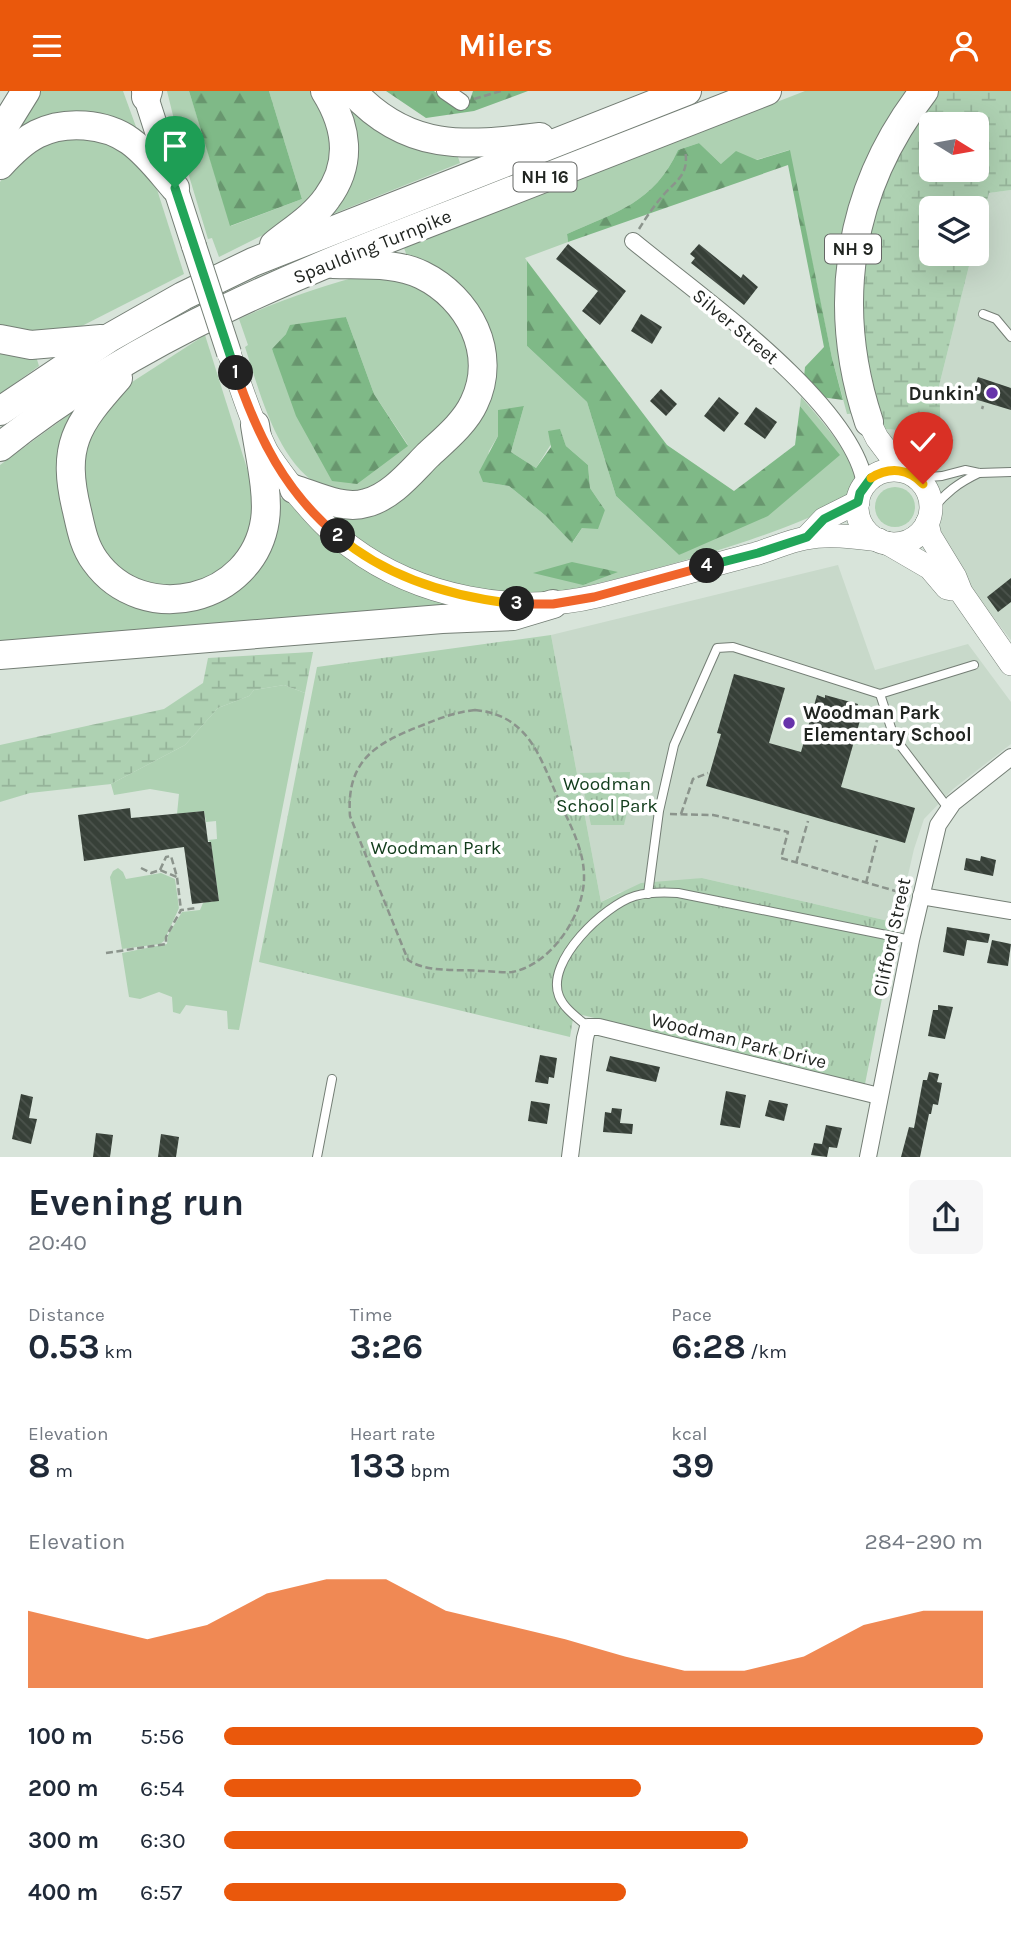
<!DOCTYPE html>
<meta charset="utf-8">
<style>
body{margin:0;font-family:Karla,sans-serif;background:#f6f6f7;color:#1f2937;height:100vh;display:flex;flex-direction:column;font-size:26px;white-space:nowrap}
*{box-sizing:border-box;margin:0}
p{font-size:23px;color:#747a83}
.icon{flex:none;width:38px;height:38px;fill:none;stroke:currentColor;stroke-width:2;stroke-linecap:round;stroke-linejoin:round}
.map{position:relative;height:1066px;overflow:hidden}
.drawer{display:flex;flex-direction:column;background:#fff;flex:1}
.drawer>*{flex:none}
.needle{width:46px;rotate:101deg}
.controls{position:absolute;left:919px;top:21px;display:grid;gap:14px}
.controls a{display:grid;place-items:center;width:70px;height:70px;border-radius:10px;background:#fff;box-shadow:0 7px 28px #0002;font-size:35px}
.pin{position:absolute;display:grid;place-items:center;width:60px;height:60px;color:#fff;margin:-72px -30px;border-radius:50% 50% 50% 0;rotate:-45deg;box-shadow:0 0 7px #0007}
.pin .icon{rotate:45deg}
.km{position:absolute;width:35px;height:35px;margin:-18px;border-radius:50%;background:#222;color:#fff;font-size:19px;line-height:35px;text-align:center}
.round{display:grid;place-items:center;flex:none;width:74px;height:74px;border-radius:10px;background:#f6f6f7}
.head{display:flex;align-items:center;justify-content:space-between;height:119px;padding:0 28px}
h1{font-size:38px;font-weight:700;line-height:52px}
.metrics{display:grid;grid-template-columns:repeat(3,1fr);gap:10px;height:119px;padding:7px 28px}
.metrics div{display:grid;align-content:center}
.metrics b{font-size:35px;font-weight:700}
.metrics small{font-size:19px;font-weight:400}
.metrics p{font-size:19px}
.chart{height:196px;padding:14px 28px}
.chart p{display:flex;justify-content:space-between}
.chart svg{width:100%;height:126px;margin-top:7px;fill:#ea580c;opacity:.7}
ul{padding:0 28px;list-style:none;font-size:23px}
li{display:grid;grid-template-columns:112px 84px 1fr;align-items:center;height:52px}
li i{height:18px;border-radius:9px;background:#ea580c}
header{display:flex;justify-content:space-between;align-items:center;height:91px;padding:0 28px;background:#ea580c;color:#fff;font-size:32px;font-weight:700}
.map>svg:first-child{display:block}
</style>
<header><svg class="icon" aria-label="menu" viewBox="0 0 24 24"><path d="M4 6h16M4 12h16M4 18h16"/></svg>Milers<svg class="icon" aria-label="person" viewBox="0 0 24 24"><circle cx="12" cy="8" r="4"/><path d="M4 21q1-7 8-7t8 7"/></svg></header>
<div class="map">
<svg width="1011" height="1066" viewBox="0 0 1011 1066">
<defs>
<pattern id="forest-firs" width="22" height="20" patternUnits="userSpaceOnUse" patternTransform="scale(1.75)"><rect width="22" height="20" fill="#7fb987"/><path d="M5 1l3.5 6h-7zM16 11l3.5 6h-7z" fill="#68966e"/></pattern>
<pattern id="wetland-marsh" width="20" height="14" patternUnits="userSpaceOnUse" patternTransform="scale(1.75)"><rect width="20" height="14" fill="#aed1b2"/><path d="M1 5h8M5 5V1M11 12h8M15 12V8" fill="none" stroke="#95b399"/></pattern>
<pattern id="park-tufts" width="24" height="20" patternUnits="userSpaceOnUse" patternTransform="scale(1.75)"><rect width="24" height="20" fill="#aed1b2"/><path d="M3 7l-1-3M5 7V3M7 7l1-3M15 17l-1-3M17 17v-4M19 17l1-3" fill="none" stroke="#95b399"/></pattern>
<pattern id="building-back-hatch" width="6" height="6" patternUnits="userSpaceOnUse" patternTransform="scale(1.75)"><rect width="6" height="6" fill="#374038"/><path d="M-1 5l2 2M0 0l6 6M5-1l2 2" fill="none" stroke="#4b534c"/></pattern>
</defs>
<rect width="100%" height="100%" fill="#d8e4da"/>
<g fill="#c8d9ca">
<polygon points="1011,99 1011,549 946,466 934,434 935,407 929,391 917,379 909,375 880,338 941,339 939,295 972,163 976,163 977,148 989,102"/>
<polygon points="838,474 875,579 968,553 1011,611 1011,653 953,698 924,728 914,758 897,832 702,787 620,801 601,811 551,544"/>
</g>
<g fill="#aed1b2" fill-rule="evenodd">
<polygon points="37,0 123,0 143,55 109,37 0,60"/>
<polygon points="167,0 189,0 231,135 302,108 269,0 319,0 340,64 299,126 219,166 212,147 208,148 183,65"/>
<path d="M805 0H915L858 322 847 323 832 267 789 59 756 69 721 73 699 52 678 59C654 112 616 121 567 143L568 151 525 167 527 170V255L587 311 616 405 679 464 839 364 800 315 801 306C815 322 862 374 857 394 848 430 599 495 556 501 521 507 484 503 450 495 425 489 376 464 355 448 343 438 332 426 321 415L368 420 491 276 408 168 404 157ZM524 315 511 361 536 377 560 339 566 355 588 374 590 397 605 419 582 437 573 451 546 425 509 395 483 391 489 360 498 345Z"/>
<polygon points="344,13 456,60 460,72 328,125"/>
<polygon points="53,48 113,49 153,86 184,183 72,240 0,241 0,91 12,73"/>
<path d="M371 182 440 201 476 269 454 330 365 403C353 401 327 399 317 393 276 367 259 299 245 256L248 254 239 228C282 208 325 194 371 182ZM346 226 374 303 408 354 272 259 286 243Z"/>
<polygon points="205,244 256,406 259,429 215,492 146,497 98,460 78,363 115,302"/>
<polygon points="0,255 35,262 39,275 0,303"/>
<path d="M78 317 75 333 93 477 202 512 279 406 288 411C322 447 361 483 409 500 427 507 447 511 466 516L0 557V374Z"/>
<circle cx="895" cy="416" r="20"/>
<polygon points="284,594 305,602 239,939 228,938 227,920 186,914 180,923 173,921 172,906 159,901 140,908 129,906 122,862 167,853 168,844 182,821 200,819 203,812 219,809 211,752 208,749 217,748 216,730 206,731 204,720 177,723 179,703 150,698 114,704 111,693 185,654 218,617 249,605 254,599"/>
<polygon points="118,777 123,781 126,788 161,782 175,788 179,817 164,850 160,853 122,858 110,786 113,780"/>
</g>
<g fill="url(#forest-firs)">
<polygon points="189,0 269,0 302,108 230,135"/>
<polygon points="386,0 434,0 449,12 468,15 473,0 528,0 474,20 426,27"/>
<path d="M699 52 721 73 736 60 757 69 790 59 832 267 843 309 821 306 804 286 805 276 824 256 788 74 568 151 567 143C616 121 654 112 678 59Z"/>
<polygon points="527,170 667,354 734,400 795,354 800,315 840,364 768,425 679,464 616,405 587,311 527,255"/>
<polygon points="346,226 374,303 408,355 357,393 332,390 296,325 272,258 286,243 290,234"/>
<polygon points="524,315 511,361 536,377 551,356 548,340 560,338 566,355 588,374 590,397 605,419 598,438 582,437 572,452 546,425 509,395 483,391 479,381 498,345 498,319"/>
<polygon points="572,471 618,481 583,494 533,482"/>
</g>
<g fill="url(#wetland-marsh)" fill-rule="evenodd">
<path d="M932 0H1011V99L989 102 977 148 976 117H931V163H972L939 295 941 340 880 338 862 263 858 204 867 127ZM931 33H976V79H931Z"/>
<polygon points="313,561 305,602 284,594 254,599 249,605 218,617 185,654 111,693 30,702 0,711 0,654 164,618 203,592 208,567"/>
</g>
<g fill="url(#park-tufts)">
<polygon points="551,544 601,811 641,792 702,787 897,832 865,993 574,922 570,946 259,871 317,576"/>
<polygon points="630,681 628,717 624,734 591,734 580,682"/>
</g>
<g fill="url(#building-back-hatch)">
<polygon points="568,153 626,200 600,234 582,220 598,200 556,168"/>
<polygon points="699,153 741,187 743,183 758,196 744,214 691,172 695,167 690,163"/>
<polygon points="641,223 662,236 652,253 631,240"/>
<polygon points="978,286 1011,297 1011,319 971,307"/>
<polygon points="661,298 677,313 666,325 650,310"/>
<polygon points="719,306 739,322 724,341 704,325"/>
<polygon points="756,316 777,331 765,348 744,333"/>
<polygon points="1011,487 1011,511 998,521 987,506"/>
<polygon points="734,583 785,597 769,652 801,661 817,604 825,607 825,604 858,613 857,617 863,619 841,696 915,717 905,752 706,695 721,643 717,642"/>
<polygon points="130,717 131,727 204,720 208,751 211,751 219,810 192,813 184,756 84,770 78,724"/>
<polygon points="981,765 996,769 993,785 964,779 966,767 980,770"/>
<polygon points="947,836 990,843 988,852 967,849 964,865 943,861"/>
<polygon points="992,849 1011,853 1008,875 987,872"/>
<polygon points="938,914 953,916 945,948 928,945 933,919 938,919"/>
<polygon points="540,964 557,967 554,987 549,986 548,993 535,991"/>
<polygon points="610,965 660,976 656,991 606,980"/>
<polygon points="929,981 939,983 937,991 942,992 938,1014 933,1013 931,1023 929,1023 920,1066 901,1066 909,1036 914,1037 923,989 927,989"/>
<polygon points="726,1000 746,1004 740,1037 720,1034"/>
<polygon points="21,1003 33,1006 29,1027 37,1028 31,1053 12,1048"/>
<polygon points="769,1009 788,1013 784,1030 765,1025"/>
<polygon points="531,1010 550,1013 547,1033 528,1030"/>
<polygon points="612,1017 622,1018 620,1032 633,1033 632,1043 603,1041 605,1021 611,1022"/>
<polygon points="826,1034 842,1037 837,1057 829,1056 827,1066 811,1064 814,1052 822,1053"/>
<polygon points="96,1042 113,1044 110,1066 93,1066"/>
<polygon points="161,1043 179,1046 176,1066 158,1066"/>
</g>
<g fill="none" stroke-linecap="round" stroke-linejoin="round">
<defs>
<g id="service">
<polyline points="983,223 996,228 1011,246"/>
<polyline points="917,387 942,385 965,379 979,382 1011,381"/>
<path d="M931 420C945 402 958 392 979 382"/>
<polyline points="880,603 894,646 948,717"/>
<polyline points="648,803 659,720 674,654 717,557 733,556 880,603 974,574"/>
<path d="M588 936C578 927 564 918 559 905 545 870 605 814 635 805 649 801 664 801 678 802L911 849"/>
<polyline points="317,1066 332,988"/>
</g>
<g id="minor">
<polyline points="445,0 461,11"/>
<path d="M633 150C697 203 852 311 865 393"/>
<polyline points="921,805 1011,820"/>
<polyline points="570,1066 585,947 588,936 599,936 879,1005"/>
<polyline points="868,1066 911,849 938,734 953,712 1011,666"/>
</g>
<g id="secondary">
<path d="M229 262C241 296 251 330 267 361 276 376 288 390 298 404 314 423 330 441 351 456 418 506 515 525 597 505 650 492 702 477 755 463 772 458 789 450 806 447 828 442 856 446 879 449"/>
<polyline points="869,331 877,347 901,379"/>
<circle cx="894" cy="416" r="37"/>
<polyline points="927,432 930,445 955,486 961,501 1011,573"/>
<polyline points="807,446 824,428 858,411"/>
<polyline points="887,452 930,477 947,497 952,498"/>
</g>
<polyline id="primary" points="144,0 194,155"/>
<g id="motorway">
<path d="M352 0C408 61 465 55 540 46"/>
<polyline points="146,6 148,0"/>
<polyline points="0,42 26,0"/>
<path d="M0 74C11 62 23 50 37 43 65 29 105 32 130 50 148 63 161 81 175 97"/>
<path d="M274 154C291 140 314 126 327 107 353 72 347 35 325 0"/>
<polyline points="0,248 31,254 101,248"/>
<path d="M118 287C76 334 61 355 77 420 81 438 84 455 95 470 143 537 253 511 265 429 269 403 259 361 255 334"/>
<polyline points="0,320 109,247 183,205 253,171 687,0"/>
<path d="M869 331C830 214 848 98 924 0"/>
<path d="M0 356C139 244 306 179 470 116 569 78 668 39 767 0"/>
<path d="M294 398C316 405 344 419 366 412 391 406 411 381 428 364 444 349 465 332 474 312 498 262 469 207 422 184 396 171 362 174 333 173"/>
<polyline points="0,564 442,528 513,525 553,513"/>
</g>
</defs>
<use href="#service" stroke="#747e75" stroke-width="10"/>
<use href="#minor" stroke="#747e75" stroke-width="18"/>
<use href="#secondary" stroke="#747e75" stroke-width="24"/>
<use href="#primary" stroke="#747e75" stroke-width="26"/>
<use href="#motorway" stroke="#747e75" stroke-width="30"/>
<g stroke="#8b948c" stroke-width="2.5" stroke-dasharray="7 3.5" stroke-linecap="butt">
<polyline points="474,8 501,0"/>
<path d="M639 138C647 125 656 112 666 101 680 87 689 81 685 59"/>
<polyline points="982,318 983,315"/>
<polyline points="940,376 933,352 940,347 953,350"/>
<path d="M475 619C527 624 539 663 557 705 568 730 584 757 584 785 585 823 551 874 512 881 502 882 491 880 480 880 458 878 427 882 408 869L350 725C346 669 376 652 423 634 440 627 456 621 475 619Z"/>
<polyline points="670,723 713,724 788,741 781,767 906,803"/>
<polyline points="681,723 693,688 708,682"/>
<polyline points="796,772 808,730"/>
<polyline points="141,777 151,782 160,779 177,786"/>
<polyline points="160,779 166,766 171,765 177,786 181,819"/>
<polyline points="866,792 877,749"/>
<polyline points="106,862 166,853 166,846 181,819 197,817"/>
</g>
<use href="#service" stroke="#fff" stroke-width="8"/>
<use href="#minor" stroke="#fff" stroke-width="16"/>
<use href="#secondary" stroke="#fff" stroke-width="23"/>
<use href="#primary" stroke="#fff" stroke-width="24"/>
<use href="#motorway" stroke="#fff" stroke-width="28"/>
<defs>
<polyline id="primary-bridge" points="194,155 229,262"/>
</defs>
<use href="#primary-bridge" stroke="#747e75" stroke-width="26" stroke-linecap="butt"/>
<use href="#primary-bridge" stroke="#fff" stroke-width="24"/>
</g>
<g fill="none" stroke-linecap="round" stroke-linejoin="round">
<defs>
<polyline id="split-1" points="175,97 236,282"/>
<path id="split-2" d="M236 282C258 346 285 401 338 445"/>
<path id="split-3" d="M338 445C389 488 452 506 517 513"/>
<polyline id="split-4" points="517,513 553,513 594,506 707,475"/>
<polyline id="split-5" points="707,475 758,462 807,446 824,428 858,411 860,402 871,387"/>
<path id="split-6" d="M871 387C890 375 909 378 923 393"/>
</defs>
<use href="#split-1" stroke="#fff" stroke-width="14"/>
<use href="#split-2" stroke="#fff" stroke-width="14"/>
<use href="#split-3" stroke="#fff" stroke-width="14"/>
<use href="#split-4" stroke="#fff" stroke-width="14"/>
<use href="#split-5" stroke="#fff" stroke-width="14"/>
<use href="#split-6" stroke="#fff" stroke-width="14"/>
<use href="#split-1" stroke="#22a559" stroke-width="9"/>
<use href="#split-2" stroke="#f0652b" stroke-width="9"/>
<use href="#split-3" stroke="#f5b400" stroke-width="9"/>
<use href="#split-4" stroke="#f0652b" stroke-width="9"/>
<use href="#split-5" stroke="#22a559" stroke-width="9"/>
<use href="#split-6" stroke="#f5b400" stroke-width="9"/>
</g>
<g fill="#63a" stroke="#fff" stroke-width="2.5">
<circle cx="992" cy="302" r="7"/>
<circle cx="789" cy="632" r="7"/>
</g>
<g text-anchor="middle" stroke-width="7" stroke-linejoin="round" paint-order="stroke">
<g fill="#fff" stroke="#646664" stroke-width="2">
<rect x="513.5" y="71.5" width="63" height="29" rx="5"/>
<rect x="825" y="143.5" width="56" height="29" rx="5"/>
</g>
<g font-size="18" font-weight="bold" fill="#212521">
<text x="545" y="92">NH 16</text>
<text x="853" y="164">NH 9</text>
</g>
<g font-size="19" fill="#212521" stroke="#fff">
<text transform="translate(372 155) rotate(-22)" y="7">Spaulding Turnpike</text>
<text transform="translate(736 235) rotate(40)" y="7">Silver Street</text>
<text transform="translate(891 846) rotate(-78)" y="7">Clifford Street</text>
<text transform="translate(739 949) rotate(14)" y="7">Woodman Park Drive</text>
</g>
<g font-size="19" font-weight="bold" fill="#212521" stroke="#fff" text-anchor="end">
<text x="978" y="309">Dunkin'</text>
<text x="803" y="628" text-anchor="start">Woodman Park<tspan x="803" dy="22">Elementary School</tspan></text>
</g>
<g font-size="19" fill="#113c1b" stroke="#fff">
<text x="607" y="699">Woodman<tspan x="607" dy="22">School Park</tspan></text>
<text x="436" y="763">Woodman Park</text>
</g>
</g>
</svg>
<div class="controls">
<a><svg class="needle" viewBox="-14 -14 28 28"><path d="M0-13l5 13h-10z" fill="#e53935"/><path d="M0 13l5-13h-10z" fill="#747a83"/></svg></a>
<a><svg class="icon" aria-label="layers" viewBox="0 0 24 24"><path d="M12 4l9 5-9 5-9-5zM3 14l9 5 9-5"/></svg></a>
</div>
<div class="pin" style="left:175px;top:97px;background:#1e9e55"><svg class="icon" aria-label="arrive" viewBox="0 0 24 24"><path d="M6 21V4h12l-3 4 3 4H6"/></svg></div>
<div class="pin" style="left:923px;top:393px;background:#d93025"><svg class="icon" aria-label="check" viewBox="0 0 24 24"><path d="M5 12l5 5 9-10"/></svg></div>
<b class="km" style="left:236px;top:282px">1</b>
<b class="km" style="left:338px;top:445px">2</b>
<b class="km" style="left:517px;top:513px">3</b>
<b class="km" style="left:707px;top:475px">4</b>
</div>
<section class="drawer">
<div class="head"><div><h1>Evening run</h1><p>20:40</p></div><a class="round"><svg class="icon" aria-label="share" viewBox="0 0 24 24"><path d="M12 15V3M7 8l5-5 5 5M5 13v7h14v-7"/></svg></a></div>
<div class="metrics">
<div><p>Distance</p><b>0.53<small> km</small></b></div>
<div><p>Time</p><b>3:26</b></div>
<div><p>Pace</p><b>6:28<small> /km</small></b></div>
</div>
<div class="metrics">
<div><p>Elevation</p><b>8<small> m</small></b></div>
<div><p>Heart rate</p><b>133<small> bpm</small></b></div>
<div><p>kcal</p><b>39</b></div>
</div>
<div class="chart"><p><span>Elevation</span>284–290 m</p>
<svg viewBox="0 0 160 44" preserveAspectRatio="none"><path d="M0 44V17L10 22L20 27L30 22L40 11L50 6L60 6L70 17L80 22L90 27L100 33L110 38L120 38L130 33L140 22L150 17L160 17V44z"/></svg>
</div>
<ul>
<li><b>100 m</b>5:56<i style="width:100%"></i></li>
<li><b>200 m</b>6:54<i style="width:55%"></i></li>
<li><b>300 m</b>6:30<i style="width:69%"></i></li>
<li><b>400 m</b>6:57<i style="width:53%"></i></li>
</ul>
</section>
